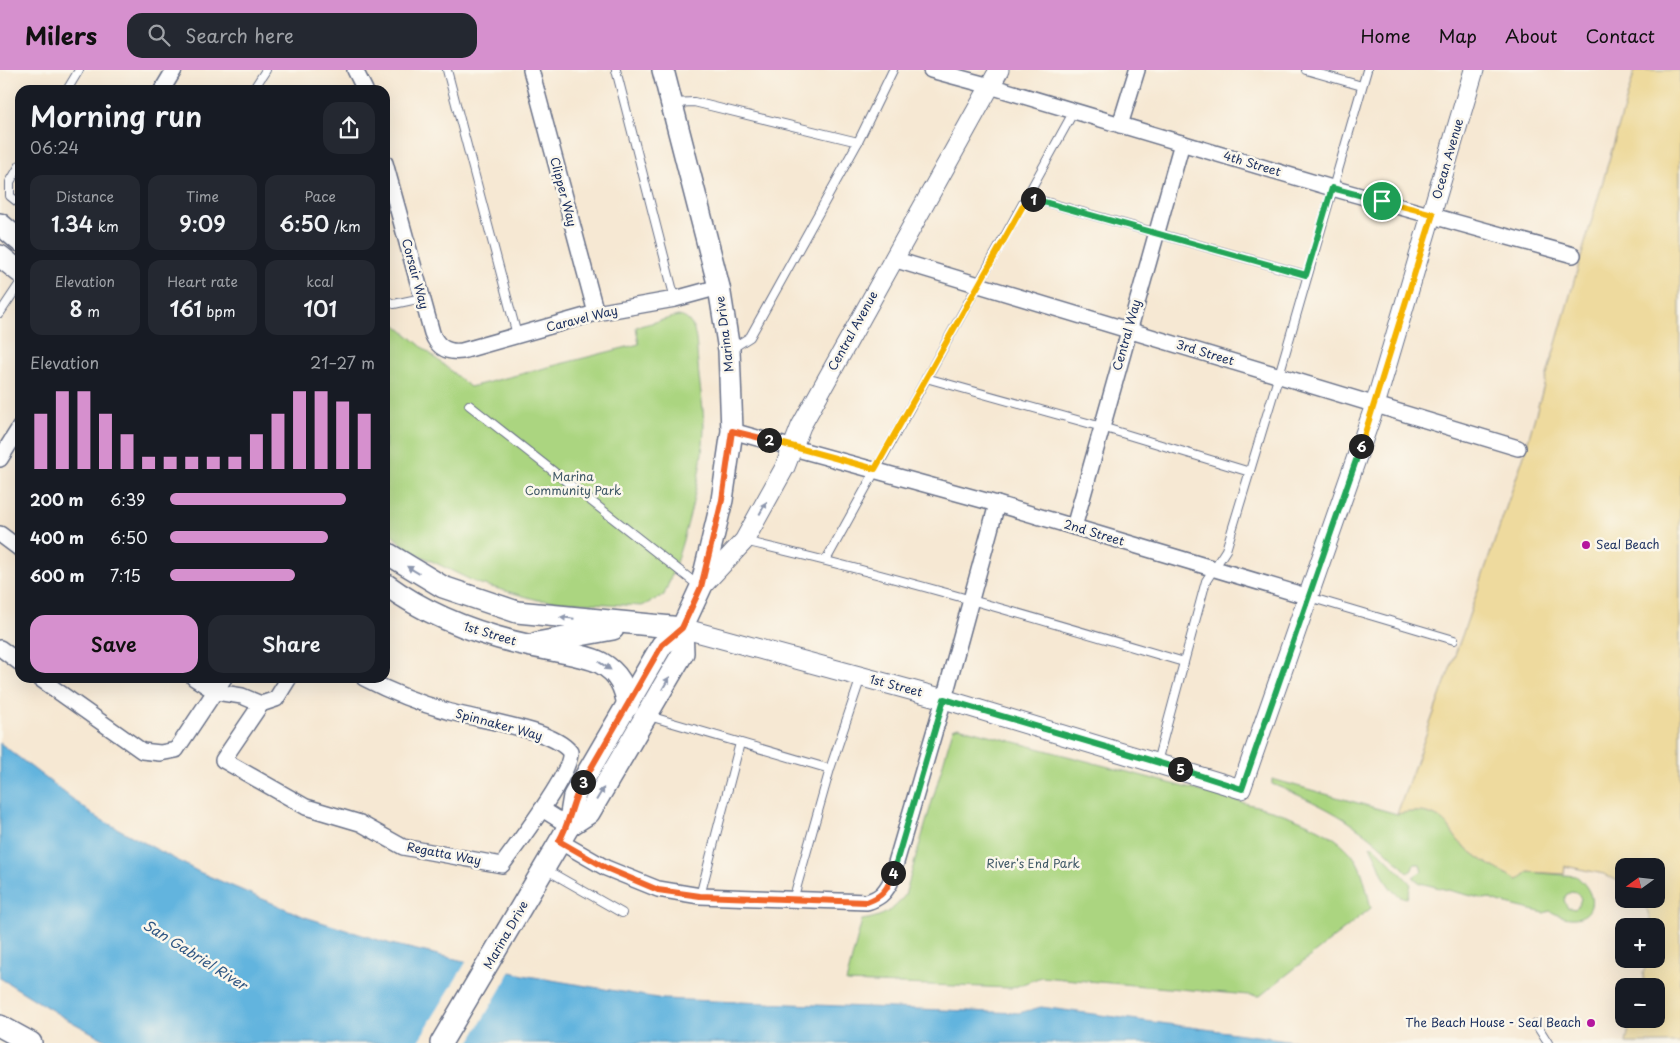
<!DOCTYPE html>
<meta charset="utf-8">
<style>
body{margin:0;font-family:"Playpen Sans",sans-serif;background:#242831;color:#f1f3f6;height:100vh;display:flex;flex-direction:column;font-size:19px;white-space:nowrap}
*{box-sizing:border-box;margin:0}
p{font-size:16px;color:#9ea1a6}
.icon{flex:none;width:28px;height:28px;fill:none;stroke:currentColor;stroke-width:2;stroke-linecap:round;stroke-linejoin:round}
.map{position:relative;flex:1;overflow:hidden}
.drawer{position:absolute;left:15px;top:15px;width:375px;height:598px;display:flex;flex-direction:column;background:#171b24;border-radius:15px;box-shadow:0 5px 20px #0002}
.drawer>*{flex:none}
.needle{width:32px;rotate:255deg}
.tools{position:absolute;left:1615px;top:788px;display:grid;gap:10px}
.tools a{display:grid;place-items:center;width:50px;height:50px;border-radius:10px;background:#171b24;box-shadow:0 5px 20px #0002;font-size:25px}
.pin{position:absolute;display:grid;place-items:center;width:42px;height:42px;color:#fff;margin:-21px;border:2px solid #fff;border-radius:50%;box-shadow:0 1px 5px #0007}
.km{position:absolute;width:25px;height:25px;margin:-12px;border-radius:50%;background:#222;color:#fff;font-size:14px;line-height:25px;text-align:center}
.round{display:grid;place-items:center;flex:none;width:52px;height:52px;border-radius:15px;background:#242831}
.head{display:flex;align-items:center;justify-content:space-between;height:85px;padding:0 15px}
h1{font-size:28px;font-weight:600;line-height:38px}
.metrics{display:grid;grid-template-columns:repeat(3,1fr);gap:8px;height:85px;padding:5px 15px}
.metrics div{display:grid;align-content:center;border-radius:12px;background:#242831;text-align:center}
.metrics b{font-size:21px;font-weight:600}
.metrics small{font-size:14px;font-weight:400}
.metrics p{font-size:14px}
.chart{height:140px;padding:10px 15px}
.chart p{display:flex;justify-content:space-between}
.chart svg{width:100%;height:90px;margin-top:5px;stroke:#d690ce;stroke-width:6}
.button{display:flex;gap:10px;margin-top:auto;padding:10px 15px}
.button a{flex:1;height:58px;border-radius:15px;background:#d690ce;color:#111;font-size:20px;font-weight:600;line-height:58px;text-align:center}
.button a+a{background:#242831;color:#f1f3f6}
ul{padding:0 15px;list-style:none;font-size:16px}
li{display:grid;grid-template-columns:80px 60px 1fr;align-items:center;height:38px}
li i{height:12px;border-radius:6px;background:#d690ce}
header{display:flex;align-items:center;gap:30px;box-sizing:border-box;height:70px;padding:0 25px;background:#d690ce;color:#111}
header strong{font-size:24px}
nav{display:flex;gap:28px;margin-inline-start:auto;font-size:18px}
.search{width:350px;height:45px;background:#242831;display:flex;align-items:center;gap:12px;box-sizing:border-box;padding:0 18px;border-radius:15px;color:#9ea1a6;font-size:19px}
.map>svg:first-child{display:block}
</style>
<header>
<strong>Milers</strong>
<div class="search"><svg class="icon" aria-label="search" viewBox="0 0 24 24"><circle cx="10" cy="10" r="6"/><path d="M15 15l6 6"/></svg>Search here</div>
<nav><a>Home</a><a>Map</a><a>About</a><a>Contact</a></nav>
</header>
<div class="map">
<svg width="1680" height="973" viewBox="0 0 1680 973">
<rect width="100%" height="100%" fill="#fbf7ec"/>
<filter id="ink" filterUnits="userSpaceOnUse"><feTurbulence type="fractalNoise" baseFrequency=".02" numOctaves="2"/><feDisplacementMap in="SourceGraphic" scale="10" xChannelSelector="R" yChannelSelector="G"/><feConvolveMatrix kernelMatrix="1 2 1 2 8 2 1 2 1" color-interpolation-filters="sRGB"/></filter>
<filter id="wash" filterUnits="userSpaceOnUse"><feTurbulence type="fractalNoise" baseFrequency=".0096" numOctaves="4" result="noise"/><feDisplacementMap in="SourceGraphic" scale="20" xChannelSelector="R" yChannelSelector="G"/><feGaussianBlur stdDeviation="1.12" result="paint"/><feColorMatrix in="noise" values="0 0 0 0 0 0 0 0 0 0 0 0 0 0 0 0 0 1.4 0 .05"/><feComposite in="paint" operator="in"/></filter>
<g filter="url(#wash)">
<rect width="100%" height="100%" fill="#f6e8d3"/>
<g fill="#abd580" stroke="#63826f" fill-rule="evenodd">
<path d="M385 246 470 317 639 274 636 257 678 246C699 248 696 278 698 294 699 315 704 337 704 358 703 405 682 482 664 525L642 536 538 530 477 513 409 480 385 459Z"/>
<path d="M958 657 1275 741C1303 751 1338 763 1356 790 1364 803 1367 823 1371 838L1260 926 1041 907 1012 918 846 912 862 850C882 847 894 841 905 825L953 659Z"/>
<path d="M1272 709 1397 744C1415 740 1435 740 1448 756 1453 763 1457 771 1465 777 1481 791 1500 800 1518 810L1528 802 1576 806C1608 832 1586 862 1550 841L1544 843 1494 831 1489 828 1484 829 1420 813 1413 807 1422 801 1420 794H1414L1412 800 1408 803C1366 757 1329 737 1272 714ZM1571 822 1576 823 1581 828 1579 835 1575 839 1567 837 1564 830 1566 825Z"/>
<path d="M1370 776 1375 777 1409 812 1411 815 1407 828C1384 825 1381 792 1370 776Z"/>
</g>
<path fill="#eeda9e" stroke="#84847e" d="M1635 0H1680V973H1626L1629 958 1636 959 1638 949H1656V916H1645L1643 903 1649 889H1656V856H1652L1647 840 1640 829H1656V796H1624V814L1604 804 1565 796 1564 804 1528 802 1518 810C1500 801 1481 791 1465 777 1457 771 1453 763 1448 756 1435 740 1415 740 1397 744L1463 563 1523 388Z"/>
<polygon fill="#62b4de" stroke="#3e729e" points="0,673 96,747 199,802 305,847 391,874 528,906 663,929 1019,943 1041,937 1309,973 111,973 63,947 0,908"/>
<polygon fill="#f6e8d3" points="468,889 512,899 469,973 417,973"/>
</g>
<g filter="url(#ink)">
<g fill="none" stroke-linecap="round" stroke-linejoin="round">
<defs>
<g id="service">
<polyline points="447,0 517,265"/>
<polyline points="616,0 675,229"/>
<polyline points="1306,0 1362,16"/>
<polyline points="67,20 79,0"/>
<polyline points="253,20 266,0"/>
<polyline points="673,33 694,32 858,72"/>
<polyline points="20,95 10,112 10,126 20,134"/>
<polyline points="1028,127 1306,205"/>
<polyline points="385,230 394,234 422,228"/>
<polyline points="0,243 20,213"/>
<polyline points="731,279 750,267 858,72 893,0"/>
<polyline points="926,308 1102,357 1250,402"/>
<polyline points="469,335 699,516"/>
<path d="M744 471C892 505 1038 549 1184 592"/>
<polyline points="826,490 1074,41"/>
<polyline points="1309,527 1454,570"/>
<polyline points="649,646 830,699 793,830"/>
<polyline points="1157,692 1206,511 1226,480 1279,305 1367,0"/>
<polyline points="830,699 861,607"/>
<polyline points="545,799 622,843"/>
<polyline points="700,826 740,673"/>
<polyline points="1536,954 1548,973"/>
</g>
<g id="minor">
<polyline points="355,0 365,20"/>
<polyline points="531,0 596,243"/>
<polyline points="931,0 990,16 1332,118 1573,185"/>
<polyline points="162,20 174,0"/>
<polyline points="1120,55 1137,0"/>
<path d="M385 93 432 263C437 277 447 283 462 281L596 243 675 229 719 217"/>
<polyline points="893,189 1518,378"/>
<polyline points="732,361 997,434 1309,527"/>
<polyline points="0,389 20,357"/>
<polyline points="1074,457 1182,73"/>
<polyline points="0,464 20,479"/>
<polyline points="0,578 20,593"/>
<polyline points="39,608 142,681 160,683 176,680 224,608"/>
<polyline points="194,608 216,622 242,626 261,634"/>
<path d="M261 634 223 690 306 737 360 753 403 777 502 795C516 776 573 701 570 682 552 658 476 650 447 641 418 633 391 622 364 608"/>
<polyline points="261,634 276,629 289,608"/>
<polyline points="542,739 569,756"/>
<path d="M559 771 606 798 658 819 700 826 867 832C879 828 884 824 890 813L944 629 997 434"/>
</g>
<g id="tertiary">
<polyline points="701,517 744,471 785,397 801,356 999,0"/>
<polyline points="682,558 944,629 1241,719 1375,335 1474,0"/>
</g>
<g id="secondary">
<polyline points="0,154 20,171"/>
<polyline points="0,186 20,202"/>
<polyline points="385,482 443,517 517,542 682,558"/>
<path d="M385 514C427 545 477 564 527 575 544 579 588 585 601 593 619 603 625 617 628 636"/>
<polyline points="537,573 613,559"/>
<polyline points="569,756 589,743 683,583 682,558"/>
<polyline points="0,956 31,973"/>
<polyline points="441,973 569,756 574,726 662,575 682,558 701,517 722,430 732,361 729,280 719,217 663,0"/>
</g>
</defs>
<use href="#service" stroke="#687087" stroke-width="10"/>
<use href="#minor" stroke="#687087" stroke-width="18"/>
<use href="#tertiary" stroke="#687087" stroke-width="21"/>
<use href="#secondary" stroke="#687087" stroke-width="24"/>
<use href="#service" stroke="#fff" stroke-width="8"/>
<use href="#minor" stroke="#fff" stroke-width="15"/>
<use href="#tertiary" stroke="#fff" stroke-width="19"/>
<use href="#secondary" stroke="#fff" stroke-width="21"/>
</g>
<defs><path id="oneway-solid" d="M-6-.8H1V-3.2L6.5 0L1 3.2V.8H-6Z" transform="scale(1.25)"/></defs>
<g fill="#8d97ae">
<use href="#oneway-solid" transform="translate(763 438) rotate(-61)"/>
<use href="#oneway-solid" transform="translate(413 500) rotate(-149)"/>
<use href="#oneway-solid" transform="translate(567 548) rotate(-174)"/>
<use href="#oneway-solid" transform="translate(605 596) rotate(34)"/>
<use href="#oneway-solid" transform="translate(666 613) rotate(-60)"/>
<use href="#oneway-solid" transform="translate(600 724) rotate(-59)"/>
</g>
</g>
<g fill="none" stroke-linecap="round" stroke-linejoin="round" filter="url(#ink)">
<defs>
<polyline id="split-1" points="1033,129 1306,205 1332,118 1382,131"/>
<polyline id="split-2" points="769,370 875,399 1028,127 1033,129"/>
<polyline id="split-3" points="583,712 662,575 682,558 701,517 722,430 732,361 769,370"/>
<path id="split-4" d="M583 712C571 732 571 751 559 771L606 798 658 820 700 826 867 832C883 826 888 819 893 803"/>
<polyline id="split-5" points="893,803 944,629 1180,699"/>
<polyline id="split-6" points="1180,699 1242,719 1361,376"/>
<polyline id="split-7" points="1361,376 1433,144 1382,131"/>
</defs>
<use href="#split-1" stroke="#fff" stroke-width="10"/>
<use href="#split-2" stroke="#fff" stroke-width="10"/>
<use href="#split-3" stroke="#fff" stroke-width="10"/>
<use href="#split-4" stroke="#fff" stroke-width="10"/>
<use href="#split-5" stroke="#fff" stroke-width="10"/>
<use href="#split-6" stroke="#fff" stroke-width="10"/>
<use href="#split-7" stroke="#fff" stroke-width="10"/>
<use href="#split-1" stroke="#22a559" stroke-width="6"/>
<use href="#split-2" stroke="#f5b400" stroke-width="6"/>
<use href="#split-3" stroke="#f0652b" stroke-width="6"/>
<use href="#split-4" stroke="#f0652b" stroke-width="6"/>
<use href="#split-5" stroke="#22a559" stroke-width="6"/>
<use href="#split-6" stroke="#22a559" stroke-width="6"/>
<use href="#split-7" stroke="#f5b400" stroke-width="6"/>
</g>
<g fill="#b5179e" stroke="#fbf7ec" stroke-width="2">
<circle cx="1586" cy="475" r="5"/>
<circle cx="1591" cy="953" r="5"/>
</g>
<g text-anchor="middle" stroke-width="5" stroke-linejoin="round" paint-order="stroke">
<g font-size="12" fill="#1b2f5e" stroke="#fbf7ec">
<text transform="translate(1448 89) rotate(-74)" y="4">Ocean Avenue</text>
<text transform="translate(1252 94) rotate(17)" y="4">4th Street</text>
<text transform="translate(563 122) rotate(75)" y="4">Clipper Way</text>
<text transform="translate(415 204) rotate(75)" y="4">Corsair Way</text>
<text transform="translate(582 249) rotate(-14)" y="4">Caravel Way</text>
<text transform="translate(853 261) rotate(-61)" y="4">Central Avenue</text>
<text transform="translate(725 264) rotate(-97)" y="4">Marina Drive</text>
<text transform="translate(1127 265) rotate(-74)" y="4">Central Way</text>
<text transform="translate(1205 283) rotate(17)" y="4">3rd Street</text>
<text transform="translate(1094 463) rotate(17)" y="4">2nd Street</text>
<text transform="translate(490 564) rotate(17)" y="4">1st Street</text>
<text transform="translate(896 616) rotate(15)" y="4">1st Street</text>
<text transform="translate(499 655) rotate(15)" y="4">Spinnaker Way</text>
<text transform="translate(444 784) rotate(11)" y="4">Regatta Way</text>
<text transform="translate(506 865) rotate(-60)" y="4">Marina Drive</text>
</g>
<g font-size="12" fill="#3f5866" stroke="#fbf7ec">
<text x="573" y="411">Marina<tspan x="573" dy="14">Community Park</tspan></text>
<text x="1033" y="798">River's End Park</text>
</g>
<g font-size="12" fill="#1b2f5e" stroke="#fbf7ec" text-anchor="start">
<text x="1596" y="479">Seal Beach</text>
<text x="1581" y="957" text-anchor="end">The Beach House - Seal Beach</text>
</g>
<g font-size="14" font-style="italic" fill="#305784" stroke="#fbf7ec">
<text transform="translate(195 885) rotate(32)" y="5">San Gabriel River</text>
</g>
</g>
</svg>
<div class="tools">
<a><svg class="needle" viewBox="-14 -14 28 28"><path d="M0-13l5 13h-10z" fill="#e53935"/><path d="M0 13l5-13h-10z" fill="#9ea1a6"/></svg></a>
<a>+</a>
<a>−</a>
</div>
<div class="pin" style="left:1382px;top:131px;background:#1e9e55"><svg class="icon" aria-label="arrive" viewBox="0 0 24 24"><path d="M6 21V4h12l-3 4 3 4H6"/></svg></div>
<b class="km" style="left:1033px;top:129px">1</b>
<b class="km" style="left:769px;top:370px">2</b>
<b class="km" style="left:583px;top:712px">3</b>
<b class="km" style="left:893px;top:803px">4</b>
<b class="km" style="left:1180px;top:699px">5</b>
<b class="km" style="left:1361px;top:376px">6</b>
<section class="drawer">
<div class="head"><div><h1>Morning run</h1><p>06:24</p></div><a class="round"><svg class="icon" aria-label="share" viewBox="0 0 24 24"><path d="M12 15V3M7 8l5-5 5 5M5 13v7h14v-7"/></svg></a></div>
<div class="metrics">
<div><p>Distance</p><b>1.34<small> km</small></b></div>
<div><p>Time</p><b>9:09</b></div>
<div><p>Pace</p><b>6:50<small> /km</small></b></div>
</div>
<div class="metrics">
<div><p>Elevation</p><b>8<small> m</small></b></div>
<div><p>Heart rate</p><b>161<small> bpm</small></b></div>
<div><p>kcal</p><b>101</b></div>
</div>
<div class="chart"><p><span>Elevation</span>21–27 m</p>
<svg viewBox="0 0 160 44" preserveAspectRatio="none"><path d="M5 44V17M15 44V6M25 44V6M35 44V17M45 44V27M55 44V38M65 44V38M75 44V38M85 44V38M95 44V38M105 44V27M115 44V17M125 44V6M135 44V6M145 44V11M155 44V17"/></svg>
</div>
<ul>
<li><b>200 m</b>6:39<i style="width:86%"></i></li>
<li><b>400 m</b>6:50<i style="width:77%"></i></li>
<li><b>600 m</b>7:15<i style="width:61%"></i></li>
</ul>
<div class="button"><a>Save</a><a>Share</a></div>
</section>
</div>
